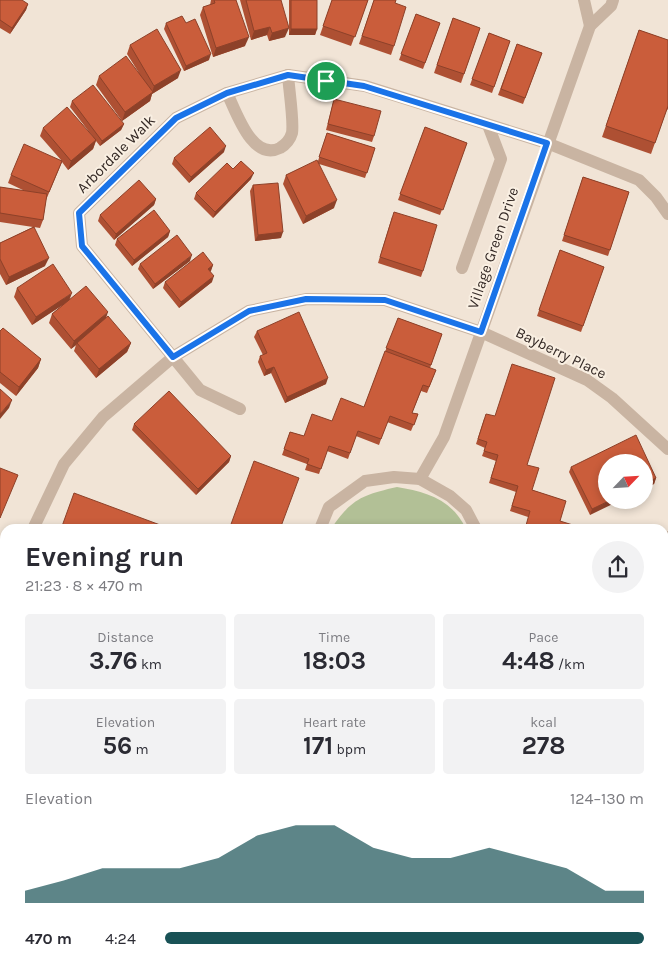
<!DOCTYPE html>
<meta charset="utf-8">
<style>
body{margin:0;font-family:Karla,sans-serif;background:#f2f2f3;color:#2b2b33;height:100vh;display:flex;flex-direction:column;font-size:19px;white-space:nowrap}
*{box-sizing:border-box;margin:0}
p{font-size:16px;color:#7c7c81}
.icon{flex:none;width:28px;height:28px;fill:none;stroke:currentColor;stroke-width:2;stroke-linecap:round;stroke-linejoin:round}
.map{position:relative;flex:1;overflow:hidden}
.panel{position:absolute;left:0px;top:524px;width:669px;height:444px;display:flex;flex-direction:column;background:#fff;border-radius:15px 15px 0 0;box-shadow:0 2px 8px #0003}
.panel>*{flex:none}
.needle{width:32px;rotate:65deg}
.buttons{position:absolute;left:598px;top:454px;display:grid;gap:10px}
.buttons a{display:grid;place-items:center;width:55px;height:55px;border-radius:50%;background:#fff;box-shadow:0 2px 8px #0003;font-size:25px}
.pin{position:absolute;display:grid;place-items:center;width:42px;height:42px;color:#fff;margin:-21px;border:2px solid #fff;border-radius:50%;box-shadow:0 1px 5px #0007}
.round{display:grid;place-items:center;flex:none;width:52px;height:52px;border-radius:26px;background:#f2f2f3}
.head{display:flex;align-items:center;justify-content:space-between;height:85px;padding:0 25px}
h1{font-size:28px;font-weight:700;line-height:38px}
.stats{display:grid;grid-template-columns:repeat(3,1fr);gap:8px;height:85px;padding:5px 25px}
.stats div{display:grid;align-content:center;border-radius:5px;background:#f2f2f3;text-align:center}
.stats b{font-size:25px;font-weight:700}
.stats small{font-size:14px;font-weight:400}
.stats p{font-size:14px}
.chart{height:140px;padding:10px 25px}
.chart p{display:flex;justify-content:space-between}
.chart svg{width:100%;height:90px;margin-top:5px;fill:#195256;opacity:.7}
ul{padding:0 25px;list-style:none;font-size:16px}
li{display:grid;grid-template-columns:80px 60px 1fr;align-items:center;height:38px}
li i{height:12px;border-radius:6px;background:#195256}
.map>svg:first-child{display:block}
</style>
<div class="map">
<svg width="668" height="967" viewBox="0 0 668 967">
<rect width="100%" height="100%" fill="#f1e4d6"/>
<g fill="#b2c096">
<path d="M397 487C426 492 452 499 466 529H331C351 499 362 495 397 487Z"/>
<polygon points="339,963 339,962 428,963 427,967 337,967"/>
</g>
<g fill="none" stroke-linecap="round" stroke-linejoin="round">
<polyline stroke="#c9b4a2" stroke-width="10" points="275,967 276,962"/>
<g stroke="#c9b4a2" stroke-width="12">
<polyline points="584,0 590,26"/>
<path d="M227 93C236 111 252 162 280 148 285 145 290 140 292 133 294 121 289 90 288 75"/>
<polyline points="462,268 501,159 488,125"/>
<polyline points="240,409 200,390 82,246 79,213 176,118 227,93 288,75 365,86 547,143 639,180 656,197 668,214"/>
<polyline points="420,479 444,437 590,26 611,6 613,0"/>
<polyline points="33,529 64,464 103,417 173,357 249,311 307,299 385,300 481,332 587,380 612,398 668,449"/>
<polyline points="320,529 329,507 365,481 394,477 420,479 450,496 466,510 476,529"/>
<polyline points="664,538 668,537"/>
<polyline points="0,562 5,564"/>
<polyline points="0,622 5,606"/>
<polyline points="664,788 668,790"/>
<polyline points="0,843 5,853"/>
<polyline points="664,924 668,916"/>
<polyline points="664,957 668,959"/>
<polyline points="140,962 148,967"/>
<polyline points="637,967 640,962"/>
</g>
</g>
<g fill="#ae5033">
<polygon points="0,0 28,4 26,10 10,34 0,28"/>
<polygon points="211,0 236,0 245,46 213,57 200,15 203,7 210,5"/>
<polygon points="240,0 281,0 285,37 269,41 267,35 251,40"/>
<polygon points="289,0 317,0 317,29 315,35 289,35"/>
<polygon points="332,0 368,0 351,46 320,35"/>
<polygon points="374,0 395,3 394,46 391,55 359,44"/>
<polygon points="416,14 440,23 423,69 399,60"/>
<polygon points="453,18 480,28 461,83 434,73"/>
<polygon points="166,23 209,60 184,71 164,29"/>
<polygon points="639,30 668,40 668,110 667,109 651,154 602,137"/>
<polygon points="489,33 510,41 492,93 470,85"/>
<polygon points="517,44 542,53 523,104 498,95"/>
<polygon points="130,45 178,78 152,94 150,101 122,121 96,85 99,76 139,73 127,54"/>
<polygon points="334,99 374,136 372,142 326,130"/>
<polygon points="72,101 124,124 121,130 100,146 96,141 93,149 68,170 62,162 46,200 43,220 40,228 34,227 45,266 6,285 0,274 0,243 33,227 0,222 0,187 25,191 8,183 11,175 61,160 40,136 43,128 93,137 70,107"/>
<polygon points="425,127 467,143 440,215 398,200"/>
<polygon points="327,133 375,148 365,178 319,164 334,208 303,224 283,184 286,175 318,161"/>
<polygon points="224,152 189,183 172,164 174,158"/>
<polygon points="233,169 251,179 213,218 194,199 196,193"/>
<polygon points="583,177 629,192 608,256 562,241"/>
<polygon points="253,185 281,238 255,241 250,191"/>
<polygon points="156,199 154,205 114,240 98,221 100,215"/>
<polygon points="392,217 423,271 421,277 378,263"/>
<polygon points="170,231 168,237 132,266 115,245 117,239"/>
<polygon points="560,250 604,267 581,332 537,316"/>
<polygon points="190,261 153,289 138,269 140,264"/>
<polygon points="213,265 210,272 212,282 179,308 163,288 165,282"/>
<polygon points="17,288 69,300 105,319 131,343 127,352 96,378 74,351 76,345 71,349 49,323 52,314 65,303 32,325 14,297"/>
<polygon points="398,318 442,334 430,368 436,370 427,393 421,391 412,413 418,414 411,431 387,422 379,445 356,436 348,459 327,451 319,474 305,470 307,464 282,455 290,432 304,436 332,421 364,407"/>
<polygon points="0,331 41,359 38,368 16,396 0,383"/>
<polygon points="257,331 326,384 285,403 271,373 264,376 258,362 260,356 263,355 254,337"/>
<polygon points="484,419 527,465 532,490 566,501 528,517 510,511 516,492 489,483 496,461 482,456 485,448 476,444"/>
<polygon points="134,424 231,456 229,462 196,495 132,430"/>
<polygon points="571,467 656,478 654,484 606,500 590,515 569,472"/>
<polygon points="664,701 668,702 668,756 664,755"/>
</g>
<g fill="#8d4129">
<polygon points="28,4 26,10 10,34 12,28"/>
<polygon points="270,27 267,35 251,40 254,31"/>
<polygon points="289,28 285,37 269,41 272,33"/>
<polygon points="291,29 317,29 315,35 289,35"/>
<polygon points="249,37 245,46 213,57 216,48"/>
<polygon points="211,54 209,60 184,71 186,66"/>
<polygon points="181,70 178,78 152,94 150,101 122,121 125,112 152,93 154,86"/>
<polygon points="124,124 121,130 100,146 102,141"/>
<polygon points="96,140 93,149 68,170 71,161"/>
<polygon points="226,146 224,152 189,183 191,177"/>
<polygon points="254,173 251,179 213,218 215,212"/>
<polygon points="156,199 154,205 114,240 116,234"/>
<polygon points="337,200 334,208 303,224 306,216"/>
<polygon points="170,231 168,237 132,266 134,260"/>
<polygon points="283,232 281,238 255,241 258,235"/>
<polygon points="192,255 190,261 153,289 155,284"/>
<polygon points="49,258 45,266 6,285 9,277"/>
<polygon points="213,265 211,271 206,275 208,269"/>
<polygon points="214,276 212,282 179,308 181,302"/>
<polygon points="72,293 69,301 32,325 36,317"/>
<polygon points="108,312 105,321 77,343 76,345 71,349 74,341"/>
<polygon points="131,343 127,352 96,378 99,369"/>
<polygon points="41,359 38,368 16,396 19,387"/>
<polygon points="274,367 271,373 264,376 266,370"/>
<polygon points="328,378 326,384 285,403 287,397"/>
<polygon points="12,400 9,408 0,419 0,414"/>
<polygon points="231,456 229,462 196,495 198,489"/>
<polygon points="656,478 654,484 644,489 644,484"/>
<polygon points="611,500 621,500 590,515 592,509"/>
<polygon points="664,623 668,623 668,628 664,629"/>
<polygon points="5,961 5,962 10,962 5,967 0,967 0,965"/>
</g>
<g fill="#ca5d3b" stroke="#8d4129">
<polygon points="0,0 22,0 28,4 12,28 0,20"/>
<polygon points="214,0 236,0 249,37 216,48 203,7 215,3"/>
<polygon points="246,0 281,0 289,28 272,33 270,27 254,31"/>
<rect x="291" y="0" width="26" height="29"/>
<polygon points="332,0 368,0 355,37 323,26"/>
<polygon points="374,0 396,0 395,3 406,7 394,46 362,36"/>
<polygon points="416,14 440,23 425,63 401,54"/>
<polygon points="182,16 186,23 195,19 211,54 186,66 166,23"/>
<polygon points="453,18 480,28 464,74 437,65"/>
<polygon points="157,29 181,70 154,86 130,45"/>
<polygon points="639,30 668,40 668,106 655,143 606,126"/>
<polygon points="489,33 510,41 494,87 472,79"/>
<polygon points="517,44 542,53 525,98 501,89"/>
<polygon points="126,56 153,92 125,112 99,76"/>
<polygon points="93,85 124,124 102,141 72,101"/>
<polygon points="334,99 381,111 374,136 328,124"/>
<polygon points="67,107 96,140 71,161 43,128"/>
<polygon points="210,127 226,146 191,177 174,158"/>
<polygon points="425,127 467,143 443,210 400,194"/>
<polygon points="327,133 375,148 367,173 319,157"/>
<polygon points="24,144 62,161 49,192 11,175"/>
<polygon points="317,160 337,200 306,216 286,175"/>
<polygon points="241,161 254,173 215,212 196,193 227,163 233,169"/>
<polygon points="583,177 629,192 610,250 564,235"/>
<polygon points="139,180 156,199 116,234 100,215"/>
<polygon points="278,183 283,232 258,235 253,185"/>
<polygon points="0,187 47,194 43,220 0,213"/>
<polygon points="154,210 170,231 134,260 117,239"/>
<polygon points="394,212 437,225 423,271 380,257"/>
<polygon points="34,227 49,258 9,277 0,259 0,243"/>
<polygon points="177,235 192,255 155,284 140,264"/>
<polygon points="560,250 604,267 583,326 539,310"/>
<polygon points="203,252 213,265 208,269 214,276 181,302 165,282"/>
<polygon points="53,264 72,293 36,317 17,288"/>
<polygon points="86,286 108,312 74,341 52,314"/>
<polygon points="299,312 328,378 287,397 274,367 266,370 260,356 267,353 257,331"/>
<polygon points="108,316 131,343 99,369 77,343"/>
<polygon points="398,318 442,334 431,365 386,348"/>
<polygon points="3,328 41,359 19,387 0,372 0,331"/>
<polygon points="385,351 436,370 429,387 423,385 412,413 418,414 414,425 390,416 381,439 358,431 350,453 329,446 321,469 307,464 309,459 284,449 290,432 304,436 312,414 332,421 341,398 364,407"/>
<polygon points="512,364 555,378 527,465 539,468 532,490 566,501 560,521 576,526 575,529 525,529 530,511 512,506 518,486 491,478 498,455 484,451 487,442 478,439 486,414 495,416"/>
<polygon points="0,389 12,400 0,414"/>
<polygon points="169,391 231,456 198,489 134,424"/>
<polygon points="636,435 656,478 644,484 644,462 606,462 606,500 611,500 592,509 571,467"/>
<polygon points="254,461 299,478 280,529 235,529 230,527"/>
<polygon points="0,468 18,475 0,518"/>
<polygon points="74,493 171,529 61,529"/>
<polygon points="668,576 668,623 664,623 664,577"/>
<polygon points="664,701 668,702 668,750 664,748"/>
<polygon points="0,923 5,929 5,961 0,965"/>
<polygon points="14,962 54,962 56,964 54,967 10,967"/>
</g>
<g fill="none" stroke-linecap="round" stroke-linejoin="round">
<defs>
<polygon id="route" points="288,75 364,86 547,143 481,332 385,300 306,299 249,311 173,357 82,246 79,213 176,118 227,93"/>
</defs>
<use href="#route" stroke="#fff" stroke-width="10"/>
<use href="#route" stroke="#1a73e8" stroke-width="6"/>
</g>
<g text-anchor="middle" stroke-width="4" stroke-linejoin="round" paint-order="stroke">
<g font-size="15" fill="#342925" stroke="#f9efe2">
<text transform="translate(116 154) rotate(-45)" y="5">Arbordale Walk</text>
<text transform="translate(493 248) rotate(-71)" y="5">Village Green Drive</text>
<text transform="translate(561 353) rotate(26)" y="5">Bayberry Place</text>
</g>
</g>
</svg>
<div class="buttons">
<a><svg class="needle" viewBox="-14 -14 28 28"><path d="M0-13l5 13h-10z" fill="#e53935"/><path d="M0 13l5-13h-10z" fill="#7c7c81"/></svg></a>
</div>
<div class="pin" style="left:326px;top:81px;background:#1e9e55"><svg class="icon" aria-label="arrive" viewBox="0 0 24 24"><path d="M6 21V4h12l-3 4 3 4H6"/></svg></div>
<section class="panel">
<div class="head"><div><h1>Evening run</h1><p>21:23 · 8 × 470 m</p></div><a class="round"><svg class="icon" aria-label="share" viewBox="0 0 24 24"><path d="M12 15V3M7 8l5-5 5 5M5 13v7h14v-7"/></svg></a></div>
<div class="stats">
<div><p>Distance</p><b>3.76<small> km</small></b></div>
<div><p>Time</p><b>18:03</b></div>
<div><p>Pace</p><b>4:48<small> /km</small></b></div>
</div>
<div class="stats">
<div><p>Elevation</p><b>56<small> m</small></b></div>
<div><p>Heart rate</p><b>171<small> bpm</small></b></div>
<div><p>kcal</p><b>278</b></div>
</div>
<div class="chart"><p><span>Elevation</span>124–130 m</p>
<svg viewBox="0 0 160 44" preserveAspectRatio="none"><path d="M0 44V38L10 33L20 27L30 27L40 27L50 22L60 11L70 6L80 6L90 17L100 22L110 22L120 17L130 22L140 27L150 38L160 38V44z"/></svg>
</div>
<ul>
<li><b>470 m</b>4:24<i style="width:100%"></i></li>
</ul>
</section>
</div>
